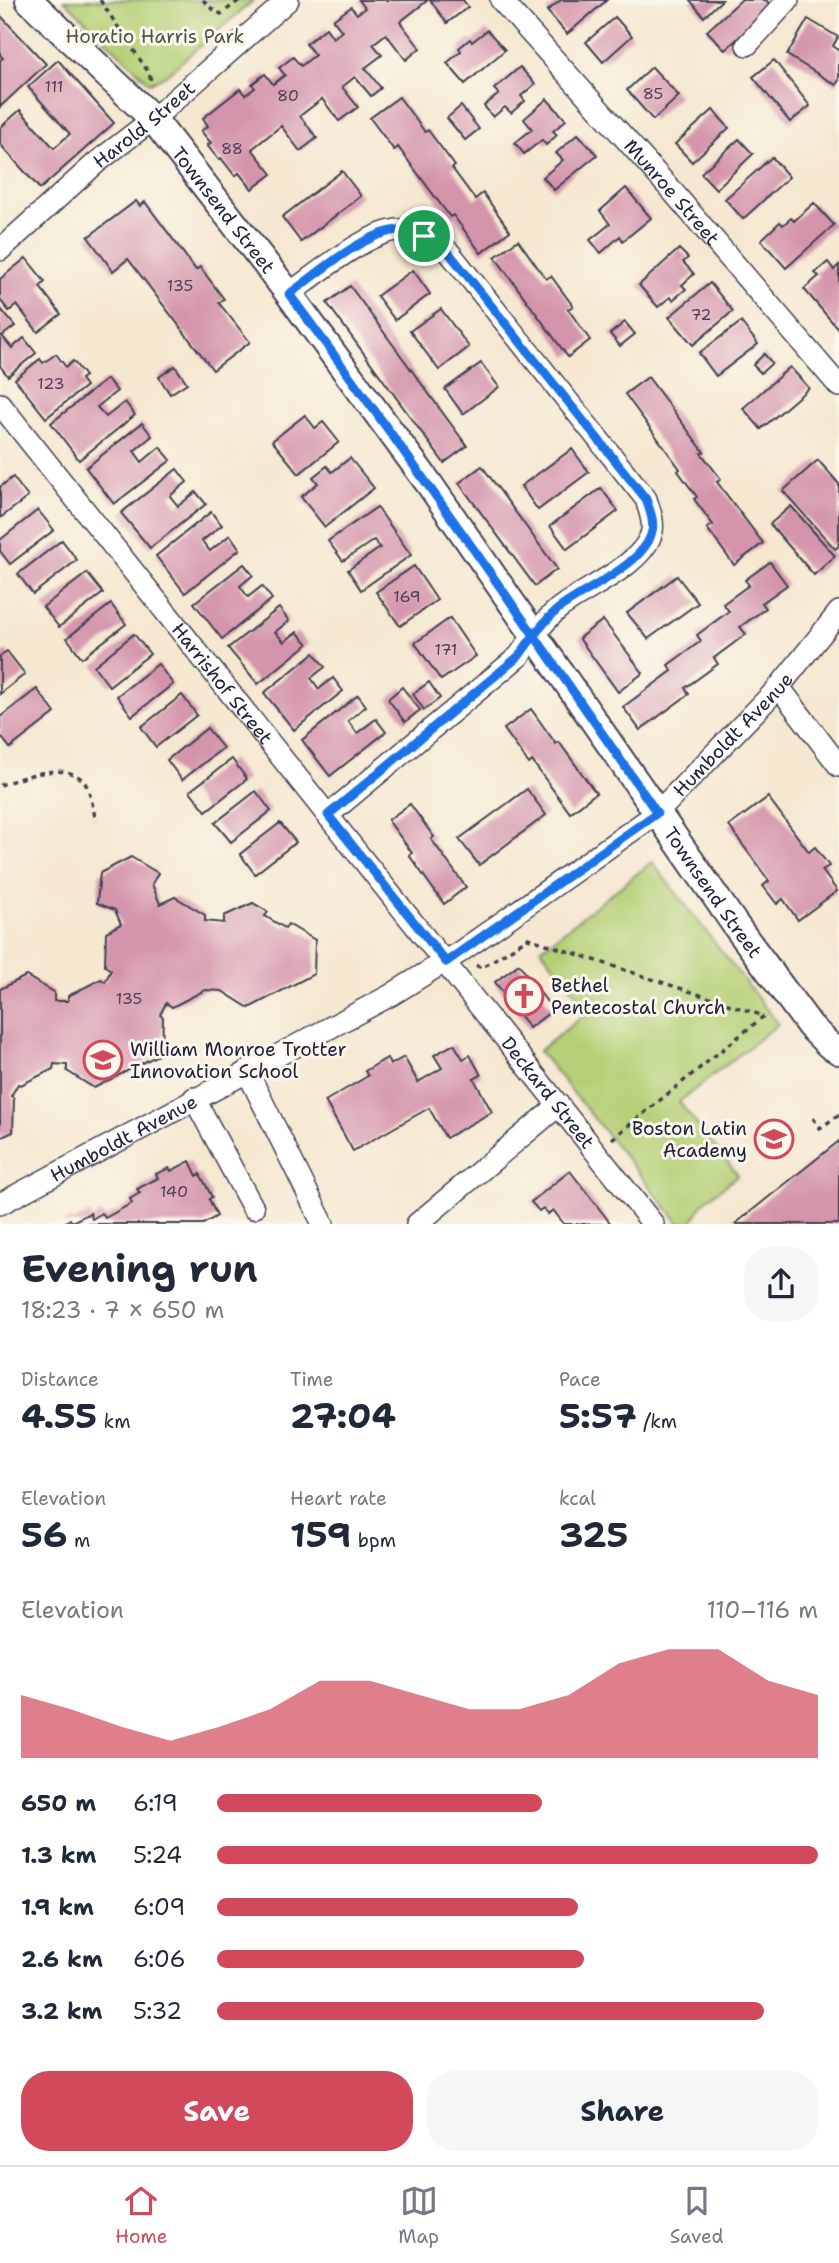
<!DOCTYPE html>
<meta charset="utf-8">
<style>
body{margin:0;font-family:"Shantell Sans",sans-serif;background:#f6f6f7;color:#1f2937;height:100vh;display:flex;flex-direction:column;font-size:26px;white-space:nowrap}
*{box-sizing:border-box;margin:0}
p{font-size:23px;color:#747a83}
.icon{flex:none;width:38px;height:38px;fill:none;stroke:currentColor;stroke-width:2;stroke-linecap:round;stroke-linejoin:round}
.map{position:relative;height:1224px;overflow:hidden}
.drawer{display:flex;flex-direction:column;background:#fff;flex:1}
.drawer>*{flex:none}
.pin{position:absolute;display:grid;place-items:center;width:60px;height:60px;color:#fff;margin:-30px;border:4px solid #fff;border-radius:50%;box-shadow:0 2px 7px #0007}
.round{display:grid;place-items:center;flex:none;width:74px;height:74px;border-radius:28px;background:#f6f6f7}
.headline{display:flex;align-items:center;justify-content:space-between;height:119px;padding:0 21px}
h1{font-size:38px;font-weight:700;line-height:52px}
.stats{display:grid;grid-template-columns:repeat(3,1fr);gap:10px;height:119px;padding:7px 21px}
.stats div{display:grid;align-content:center}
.stats b{font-size:35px;font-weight:700}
.stats small{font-size:19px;font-weight:400}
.stats p{font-size:19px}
.chart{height:196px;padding:14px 21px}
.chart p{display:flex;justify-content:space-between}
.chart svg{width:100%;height:126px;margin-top:7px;fill:#d1495b;opacity:.7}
.button{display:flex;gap:14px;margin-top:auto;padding:14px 21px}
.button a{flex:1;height:80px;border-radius:28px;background:#d1495b;color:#fff;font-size:28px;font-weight:700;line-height:80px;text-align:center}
.button a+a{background:#f6f6f7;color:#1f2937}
ul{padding:0 21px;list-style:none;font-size:23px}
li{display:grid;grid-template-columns:112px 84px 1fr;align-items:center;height:52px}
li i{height:18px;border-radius:9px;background:#d1495b}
.dock{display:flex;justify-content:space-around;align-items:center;height:98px;border-top:2px solid #e0e1e3;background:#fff;font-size:19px;color:#747a83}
.dock a{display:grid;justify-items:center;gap:4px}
.dock .active{color:#d1495b}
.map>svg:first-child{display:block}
</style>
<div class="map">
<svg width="839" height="1224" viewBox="0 0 839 1224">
<rect width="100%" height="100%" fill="#fbf7ec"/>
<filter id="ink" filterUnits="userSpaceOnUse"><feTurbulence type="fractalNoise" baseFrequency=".0143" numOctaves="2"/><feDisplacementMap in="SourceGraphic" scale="14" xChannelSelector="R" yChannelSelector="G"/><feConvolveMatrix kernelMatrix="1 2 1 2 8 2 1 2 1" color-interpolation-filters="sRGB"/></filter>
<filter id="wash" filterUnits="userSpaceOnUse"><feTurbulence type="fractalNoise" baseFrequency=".00686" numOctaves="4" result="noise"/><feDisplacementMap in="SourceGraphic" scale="28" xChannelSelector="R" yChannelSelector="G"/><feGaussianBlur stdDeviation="1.57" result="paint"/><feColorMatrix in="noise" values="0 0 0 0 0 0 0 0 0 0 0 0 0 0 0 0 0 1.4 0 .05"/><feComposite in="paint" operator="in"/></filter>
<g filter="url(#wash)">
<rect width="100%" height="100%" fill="#f5e7d0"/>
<g fill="#b4cf75" stroke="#6b7858" stroke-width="2">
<polygon points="64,0 254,0 166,75 150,83"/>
<polygon points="652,862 778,1024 679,1102 738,1175 704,1202 691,1223 679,1223 539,1051 589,1011 541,949"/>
</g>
<g id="blocks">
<g fill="#d495ac">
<polygon points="359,0 428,0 400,22 420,48 406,60 386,34 373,44 382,55 365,68 381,88 371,96 355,77 342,87 358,107 339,121 322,99 300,116 317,138 300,151 281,126 252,149 272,174 252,189 239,173 235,176 221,158 219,160 207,145 211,143 201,131 208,126 203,118 240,89 245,95 255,88 252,84 265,74 273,84 285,75 279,68 293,57 301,66 315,55 306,44 326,28 333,38 342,31 333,20 351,7 357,14 365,8"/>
<polygon points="430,0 463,0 468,7 447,23"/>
<polygon points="561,0 607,0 567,34 547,11"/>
<polygon points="690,0 722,0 704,17"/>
<polygon points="741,0 766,0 772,7 725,50 707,31"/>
<polygon points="0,15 46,64 0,107 0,60 3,58 0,55"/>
<polygon points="615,17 632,36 603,62 586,42"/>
<polygon points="808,19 838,37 833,46 839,50 839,80 836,85 787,55"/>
<polygon points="487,30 505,50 465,84 447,63 461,51 459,48 470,39 472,42"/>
<polygon points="58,60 114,123 40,189 0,144 0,128 20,110 54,148 70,134 28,87"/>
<polygon points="774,60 810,106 790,122 753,77"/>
<polygon points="520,67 535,84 521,96 525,101 511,113 505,107 493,117 484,106 499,94 494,89"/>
<polygon points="652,67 679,96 653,120 627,90"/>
<polygon points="399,97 425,132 428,130 455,166 452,168 475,199 483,193 510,231 481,253 453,215 450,217 398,147 394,150 370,118"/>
<polygon points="547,99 566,120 553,131 557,135 546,145 542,140 524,154 515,143 532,129 524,119"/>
<polygon points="461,106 479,129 465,140 447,118"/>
<polygon points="713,110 729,128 692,162 675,144"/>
<polygon points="578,134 597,155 554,190 543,177 563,160 556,153"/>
<polygon points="739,139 753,154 716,189 701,173"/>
<polygon points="772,157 789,177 743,219 725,199"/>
<polygon points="342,171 361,196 301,242 282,217"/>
<polygon points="626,188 651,218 623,241 620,236 601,253 590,240 610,224 600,211"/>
<polygon points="136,201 140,206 145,202 196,270 200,267 224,299 219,303 250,342 213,370 128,259 113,271 88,237"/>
<polygon points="814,203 834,225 786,268 761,240 780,222 783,225 791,218 794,221"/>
<polygon points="518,240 546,279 551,276 573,306 568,309 590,340 568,357 495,257"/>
<polygon points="679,249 688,258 683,262 694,274 682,285 686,289 673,300 670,297 658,307 639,285"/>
<polygon points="26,258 45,282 40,287 61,314 38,332 17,305 9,311 0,300 0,279"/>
<polygon points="828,262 834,270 839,265 839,330 804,289 819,276 815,273"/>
<polygon points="413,270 430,294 395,320 377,296"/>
<polygon points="710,283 733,311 693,345 669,317"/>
<polygon points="350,286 467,446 444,463 327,303"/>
<polygon points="0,308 15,326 2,336 12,348 24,338 36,353 8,376 0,366"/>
<polygon points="441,309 469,347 439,370 410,331"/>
<polygon points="625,322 635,334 620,346 610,334"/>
<polygon points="741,322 758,344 716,376 699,353"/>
<polygon points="56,354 66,367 73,361 85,376 81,379 86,386 46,418 15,379 40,359 43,363"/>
<polygon points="764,354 772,363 761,373 753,365"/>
<polygon points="481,363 499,387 463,414 445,389"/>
<polygon points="175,366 187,383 170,394 159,377"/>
<polygon points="790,367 809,388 761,429 743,408"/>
<polygon points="648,377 704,452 701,453 721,479 717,482 763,543 734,565 707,528 713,525 694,499 697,497 678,471 680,469 625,394"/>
<polygon points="107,379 117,391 97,407 106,417 125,402 135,415 79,460 51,423"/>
<polygon points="305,415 315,428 323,422 339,442 299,474 272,441"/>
<polygon points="142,423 152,436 134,451 142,462 160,447 171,460 114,504 86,468"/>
<polygon points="572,449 589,472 538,510 521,486"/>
<polygon points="350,458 374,488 325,527 301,497 318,483 313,477 327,466 332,472"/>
<polygon points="818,460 839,484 839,546 835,549 783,491"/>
<polygon points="482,466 557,569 535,586 459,483"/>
<polygon points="177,469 187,482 170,496 178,506 196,492 206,504 150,548 121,513"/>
<polygon points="13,477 28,497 0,518 0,487"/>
<polygon points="601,488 618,511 567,549 550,526"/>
<polygon points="791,506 835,556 814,575 770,524"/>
<polygon points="377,507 411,555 361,590 348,570 380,548 374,540 343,561 328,541"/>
<polygon points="38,510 54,530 10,564 0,551 0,540"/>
<polygon points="211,512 222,525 202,541 210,551 230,535 240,549 185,593 156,556"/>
<polygon points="62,540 77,560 33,594 18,574"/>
<polygon points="770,562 787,585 762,603 766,608 740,627 746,634 714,658 718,664 685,688 689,694 640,730 623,707 672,671 668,665 701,641 697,635 729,611 723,604 749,585 745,580"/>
<polygon points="244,564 253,575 240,586 248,597 262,586 272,599 222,639 194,603"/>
<polygon points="414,566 437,600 400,626 376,592"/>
<polygon points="87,573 103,593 59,627 43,607"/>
<polygon points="677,576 698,603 648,639 627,613"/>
<polygon points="111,604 126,624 82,658 67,638"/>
<polygon points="279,608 289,621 275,632 284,642 297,632 308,644 258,684 228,648"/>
<polygon points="450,618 476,656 441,680 415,643"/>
<polygon points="603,620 643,673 618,692 579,638"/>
<polygon points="134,634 150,654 109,686 94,666"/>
<polygon points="7,651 25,674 0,694 0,656"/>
<polygon points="314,653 325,667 311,678 319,689 333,678 343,691 294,730 264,693"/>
<polygon points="158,664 173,684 132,716 117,696"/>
<polygon points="429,682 440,698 424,710 413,694"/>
<polygon points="402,687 420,710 405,722 388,699"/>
<polygon points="37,689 55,713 10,748 0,735 0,717"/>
<polygon points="182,695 197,715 156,747 141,727"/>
<polygon points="358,695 366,706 348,721 357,733 376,719 386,732 330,776 302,740"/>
<polygon points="531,709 556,744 559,742 596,793 570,813 532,761 529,764 504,729"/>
<polygon points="207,728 223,748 182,780 167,760"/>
<polygon points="232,759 247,779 206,811 190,791"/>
<polygon points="527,789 546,815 479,865 459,839"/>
<polygon points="256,791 271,811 231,842 215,823"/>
<polygon points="768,797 809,852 815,847 829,866 822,870 837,891 798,920 783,899 777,904 763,886 769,881 729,826"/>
<polygon points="410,804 434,837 431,839 466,887 444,904 409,855 412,853 388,820"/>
<polygon points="280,823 296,842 255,874 240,854"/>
<polygon points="131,857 158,873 152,884 160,904 175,897 205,915 205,921 224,923 224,916 253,903 268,912 265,916 285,928 288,924 315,940 314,974 249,1008 222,991 205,990 172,1007 166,1003 160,1015 163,1017 162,1053 94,1088 67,1071 67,1065 54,1064 53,1069 21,1085 18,1084 11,1096 14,1098 13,1132 0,1138 0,989 26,976 54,992 54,1001 68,1001 68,996 101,979 105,982 111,970 105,966 106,932 121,924 115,910 97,903 100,873"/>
<polygon points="519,964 553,1010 529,1028 495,982"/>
<polygon points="454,1044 463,1059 470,1055 481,1075 474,1079 492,1112 446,1138 429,1108 353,1151 325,1101 368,1076 365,1071 387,1058 390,1065 404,1057 418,1082 442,1068 434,1055"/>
<polygon points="839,1141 839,1224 735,1224"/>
<polygon points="190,1161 197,1176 200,1174 212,1197 209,1199 217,1216 203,1224 62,1224 70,1219 72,1222 90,1213 92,1219 102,1213 105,1218 132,1203 130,1199 140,1193 137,1189 158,1178 156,1174 169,1168 171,1171"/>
<polygon points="570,1171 591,1198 611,1224 564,1224 553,1210 548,1214 543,1208 539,1211 531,1202"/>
</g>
</g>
</g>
<g filter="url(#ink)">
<use href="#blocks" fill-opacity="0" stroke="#424051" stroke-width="2"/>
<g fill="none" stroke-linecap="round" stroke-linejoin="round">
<defs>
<g id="minor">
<path id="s1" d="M501 0 673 192 839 386"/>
<polyline points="747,45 788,0"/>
<path id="s2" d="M0 250 96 163 153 119 288 0"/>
<path d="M289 294C314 276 370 229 401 230 420 232 434 242 449 252L646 499C649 509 654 521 652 531 645 565 582 589 557 610 542 623 530 640 519 656L328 815"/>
<path id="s3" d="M0 404 653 1224"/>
<polyline points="779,687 839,766"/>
<polyline points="247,1071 323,1224"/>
<polyline points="194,1098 253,1208"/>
<path id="s4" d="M0 1204 391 995 460 952 657 813 779 687 839 612"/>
<polyline points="417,1224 559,1105"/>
</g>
<g id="major">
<path id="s5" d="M29 0 153 119 289 294 430 485 736 926 810 1026 829 1045 839 1051"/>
</g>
</defs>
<use href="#minor" stroke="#424051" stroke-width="24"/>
<use href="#major" stroke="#424051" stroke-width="30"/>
<g stroke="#424051" stroke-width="3.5" stroke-dasharray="5 5" stroke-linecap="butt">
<polyline points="100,0 149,73 152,85"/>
<polyline points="203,0 211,8 221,14 240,0"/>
<path d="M0 785C22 778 67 759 85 783 91 792 93 810 96 821"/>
<polyline points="476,965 481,968 528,938 764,1016"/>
<polyline points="813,1118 820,1128 839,1115"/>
<polyline points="612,1139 764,1016"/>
</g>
<use href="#minor" stroke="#fff" stroke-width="21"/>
<use href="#major" stroke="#fff" stroke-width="26"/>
</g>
</g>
<g fill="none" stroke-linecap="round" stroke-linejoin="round" filter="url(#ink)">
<defs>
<path id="route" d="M424 236 449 253 646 499C649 509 655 521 652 531 645 565 582 590 557 610 542 623 530 640 519 656L328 815 446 962 657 813C537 638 416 465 289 294 319 273 360 235 397 230 405 230 416 234 424 236"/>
</defs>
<use href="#route" stroke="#fff" stroke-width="14"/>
<use href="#route" stroke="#1a73e8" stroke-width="9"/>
</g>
<defs>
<symbol id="church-ring" viewBox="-11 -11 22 22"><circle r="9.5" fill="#fbf7ec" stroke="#d1495b" stroke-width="1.5"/><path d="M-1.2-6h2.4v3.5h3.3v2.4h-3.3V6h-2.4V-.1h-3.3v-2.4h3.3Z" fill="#d1495b"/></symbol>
<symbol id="school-ring" viewBox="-11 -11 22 22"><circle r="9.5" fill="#fbf7ec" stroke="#d1495b" stroke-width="1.5"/><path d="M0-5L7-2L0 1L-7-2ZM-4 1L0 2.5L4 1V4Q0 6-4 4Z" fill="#d1495b"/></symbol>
</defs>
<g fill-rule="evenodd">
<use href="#church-ring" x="502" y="974" width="44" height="44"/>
<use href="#school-ring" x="81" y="1038" width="44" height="44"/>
<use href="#school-ring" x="752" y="1117" width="44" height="44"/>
</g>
<g text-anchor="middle" stroke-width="6" stroke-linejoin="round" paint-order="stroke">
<g font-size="16" fill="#4e3f57">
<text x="54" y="92">111</text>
<text x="653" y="99">85</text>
<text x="288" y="101">80</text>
<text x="232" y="154">88</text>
<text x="180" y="291">135</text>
<text x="701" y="320">72</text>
<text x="51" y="389">123</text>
<text x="407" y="602">169</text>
<text x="446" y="655">171</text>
<text x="129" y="1004">135</text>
<text x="174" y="1197">140</text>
</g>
<g font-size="19" fill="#4e564c" stroke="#fbf7ec">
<text x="155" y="43">Horatio Harris Park</text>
</g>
<g font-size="19" fill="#22223b" stroke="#fbf7ec">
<text dy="7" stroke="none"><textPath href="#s2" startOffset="191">Harold Street</textPath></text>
<text dy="7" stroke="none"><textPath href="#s1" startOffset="257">Munroe Street</textPath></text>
<text dy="7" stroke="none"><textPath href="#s5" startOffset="287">Townsend Street</textPath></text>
<text dy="7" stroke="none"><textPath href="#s3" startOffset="357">Harrishof Street</textPath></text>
<text dy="7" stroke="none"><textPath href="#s4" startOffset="875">Humboldt Avenue</textPath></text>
<text dy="7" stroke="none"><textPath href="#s5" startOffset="1127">Townsend Street</textPath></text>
<text dy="7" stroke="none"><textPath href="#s3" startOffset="880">Deckard Street</textPath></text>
<text dy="7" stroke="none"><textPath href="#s4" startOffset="140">Humboldt Avenue</textPath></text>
</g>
<g font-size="19" fill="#22223b" stroke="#fbf7ec" text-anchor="start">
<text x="551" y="992">Bethel<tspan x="551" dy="22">Pentecostal Church</tspan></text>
<text x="130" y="1056">William Monroe Trotter<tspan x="130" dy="22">Innovation School</tspan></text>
<text x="747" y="1135" text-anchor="end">Boston Latin<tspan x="747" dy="22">Academy</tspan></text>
</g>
</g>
</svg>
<div class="pin" style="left:424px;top:236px;background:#1e9e55"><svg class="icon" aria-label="arrive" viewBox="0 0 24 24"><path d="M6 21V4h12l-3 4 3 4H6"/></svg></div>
</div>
<section class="drawer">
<div class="headline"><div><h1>Evening run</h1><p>18:23 · 7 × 650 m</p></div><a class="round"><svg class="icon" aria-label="share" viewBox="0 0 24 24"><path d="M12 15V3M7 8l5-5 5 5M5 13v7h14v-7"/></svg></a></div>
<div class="stats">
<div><p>Distance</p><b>4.55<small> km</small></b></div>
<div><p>Time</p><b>27:04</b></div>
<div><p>Pace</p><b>5:57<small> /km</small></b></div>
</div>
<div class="stats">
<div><p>Elevation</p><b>56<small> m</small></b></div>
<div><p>Heart rate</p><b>159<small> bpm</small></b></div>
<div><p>kcal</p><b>325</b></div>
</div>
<div class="chart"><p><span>Elevation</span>110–116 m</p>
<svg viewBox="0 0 160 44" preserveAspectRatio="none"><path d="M0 44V22L10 27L20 33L30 38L40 33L50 27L60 17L70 17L80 22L90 27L100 27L110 22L120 11L130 6L140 6L150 17L160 22V44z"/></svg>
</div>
<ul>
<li><b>650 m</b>6:19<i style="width:54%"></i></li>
<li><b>1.3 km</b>5:24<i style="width:100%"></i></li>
<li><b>1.9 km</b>6:09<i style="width:60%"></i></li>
<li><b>2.6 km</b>6:06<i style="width:61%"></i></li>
<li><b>3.2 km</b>5:32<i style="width:91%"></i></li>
</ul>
<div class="button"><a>Save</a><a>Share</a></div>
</section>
<nav class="dock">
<a class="active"><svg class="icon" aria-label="home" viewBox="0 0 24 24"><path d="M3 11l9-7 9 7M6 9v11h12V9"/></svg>Home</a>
<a><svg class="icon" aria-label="map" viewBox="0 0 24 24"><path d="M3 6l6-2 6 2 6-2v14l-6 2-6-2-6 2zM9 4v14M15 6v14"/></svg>Map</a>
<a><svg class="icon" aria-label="saved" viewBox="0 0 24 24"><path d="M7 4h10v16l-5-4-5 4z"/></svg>Saved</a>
</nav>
